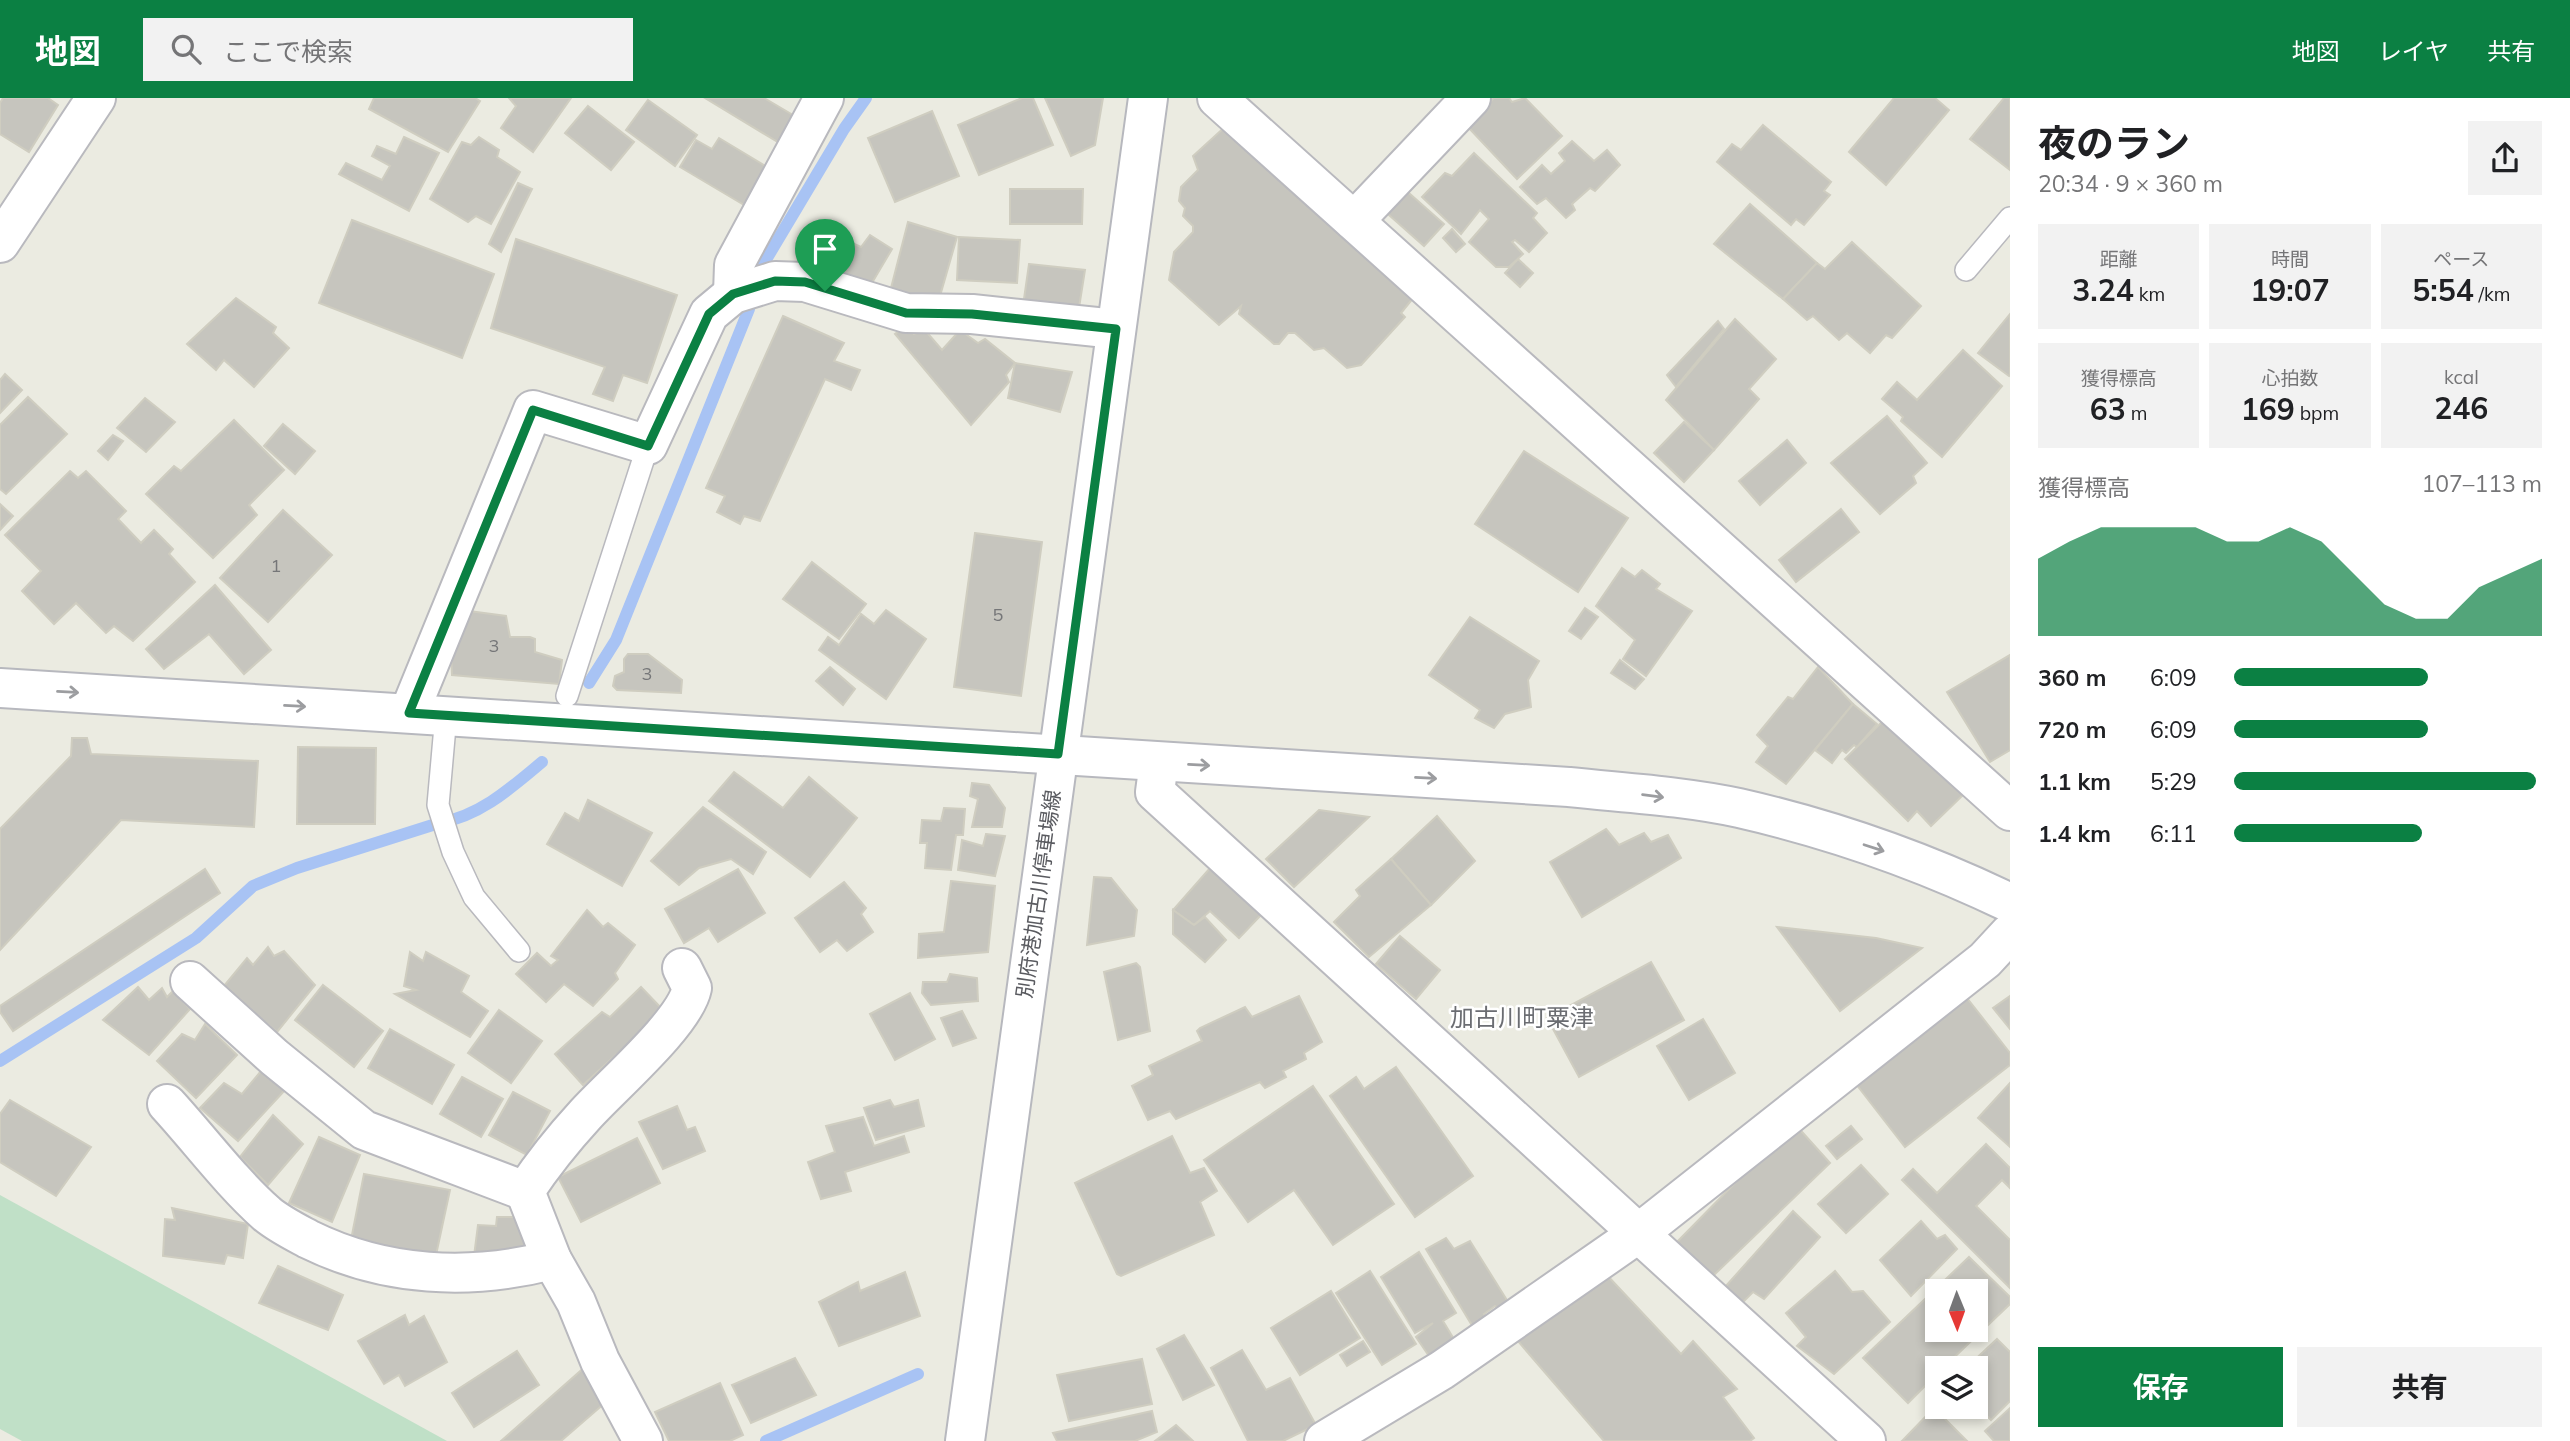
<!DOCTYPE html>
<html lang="ja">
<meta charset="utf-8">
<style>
body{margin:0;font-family:Mulish,"Noto Sans JP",sans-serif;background:#f2f2f2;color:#202124;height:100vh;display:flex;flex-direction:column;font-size:26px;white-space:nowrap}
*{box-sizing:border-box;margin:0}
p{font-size:23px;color:#757577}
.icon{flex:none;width:38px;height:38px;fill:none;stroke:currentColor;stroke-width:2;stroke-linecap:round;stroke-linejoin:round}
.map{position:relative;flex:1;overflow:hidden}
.panel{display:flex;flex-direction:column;background:#fff;width:560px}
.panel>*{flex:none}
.needle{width:46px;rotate:179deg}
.fabs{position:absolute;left:1925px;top:1181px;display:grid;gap:14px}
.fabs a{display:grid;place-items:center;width:63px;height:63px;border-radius:0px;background:#fff;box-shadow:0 4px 10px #0003;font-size:35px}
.pin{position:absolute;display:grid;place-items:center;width:60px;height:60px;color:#fff;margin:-72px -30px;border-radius:50% 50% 50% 0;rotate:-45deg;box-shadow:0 0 7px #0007}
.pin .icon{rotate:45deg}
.round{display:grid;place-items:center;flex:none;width:74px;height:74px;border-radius:0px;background:#f2f2f2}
.headline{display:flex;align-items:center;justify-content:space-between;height:119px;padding:0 28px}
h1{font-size:38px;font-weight:700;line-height:52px}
.stats{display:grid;grid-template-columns:repeat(3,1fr);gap:10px;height:119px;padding:7px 28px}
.stats div{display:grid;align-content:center;border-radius:0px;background:#f2f2f2;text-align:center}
.stats b{font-size:30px;font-weight:700}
.stats small{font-size:19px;font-weight:400}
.stats p{font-size:19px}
.chart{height:196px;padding:14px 28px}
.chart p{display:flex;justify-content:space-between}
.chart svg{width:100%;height:126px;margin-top:7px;fill:#0b8043;opacity:.7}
.primary-button{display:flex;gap:14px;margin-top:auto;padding:14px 28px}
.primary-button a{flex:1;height:80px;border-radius:0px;background:#0b8043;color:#fff;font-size:28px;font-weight:700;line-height:80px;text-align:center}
.primary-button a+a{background:#f2f2f2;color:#202124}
ul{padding:0 28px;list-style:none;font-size:23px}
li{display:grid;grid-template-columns:112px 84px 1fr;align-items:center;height:52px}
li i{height:18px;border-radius:9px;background:#0b8043}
header{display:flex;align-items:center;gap:42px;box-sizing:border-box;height:98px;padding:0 35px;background:#0b8043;color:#fff}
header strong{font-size:33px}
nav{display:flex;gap:38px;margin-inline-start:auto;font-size:24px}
.search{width:490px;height:63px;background:#f2f2f2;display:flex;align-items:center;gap:18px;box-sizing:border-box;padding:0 24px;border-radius:0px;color:#757577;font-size:26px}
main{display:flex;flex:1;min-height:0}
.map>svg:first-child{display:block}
</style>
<header>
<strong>地図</strong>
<div class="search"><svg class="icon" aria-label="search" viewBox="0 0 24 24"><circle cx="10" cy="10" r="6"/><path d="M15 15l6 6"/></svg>ここで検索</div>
<nav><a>地図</a><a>レイヤ</a><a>共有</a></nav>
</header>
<main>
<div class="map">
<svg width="2010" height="1343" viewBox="0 0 2010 1343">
<rect width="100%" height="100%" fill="#ebebe1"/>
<polygon fill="#c0e0c7" points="0,1097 447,1343 22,1343 0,1331"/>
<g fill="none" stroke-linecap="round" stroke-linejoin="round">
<g stroke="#a8c3f4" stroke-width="12">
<polyline points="761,170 844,31 866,0"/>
<polyline points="589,585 616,542 749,211"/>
<path d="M0 963 196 840 253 788 297 770 439 725C480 718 511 690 542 664"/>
<polyline points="766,1343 918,1276"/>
</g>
</g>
<g fill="#c6c5be" stroke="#cfcdc0" stroke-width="2" fill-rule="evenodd">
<polygon points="3,0 48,0 58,7 29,54 0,36 0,5"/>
<polygon points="374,0 475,0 480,3 448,54 369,11"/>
<polygon points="509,0 571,0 533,54 501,30 516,8"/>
<polygon points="705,0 764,0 798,20 781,46"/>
<polygon points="1022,0 1033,0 1053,47 979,77 958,27"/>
<polygon points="1045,0 1103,0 1095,47 1071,58"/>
<polygon points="1494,0 1509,0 1512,4 1525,0 1562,38 1517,81 1466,27"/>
<polygon points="1894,0 1935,0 1949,12 1886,87 1849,54"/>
<polygon points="2004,0 2010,0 2010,72 1970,41"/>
<polygon points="648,2 697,37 675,68 626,32"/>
<polygon points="588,8 634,44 611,72 565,35"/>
<polygon points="932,13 959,78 895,104 868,40"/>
<polygon points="1228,26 1414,199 1401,215 1405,219 1361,267 1347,270 1324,250 1314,252 1295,235 1288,235 1279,246 1274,246 1239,216 1241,208 1219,227 1169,182 1174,154 1193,134 1193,128 1183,118 1185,110 1179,103 1181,89 1198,72 1193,58"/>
<polygon points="1763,27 1831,84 1824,93 1830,97 1804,127 1796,121 1791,127 1717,64 1732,46 1741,52"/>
<polygon points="404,39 439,55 409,113 339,76 346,65 382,82 390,68 372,58 377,48 396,56"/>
<polygon points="479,39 499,52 497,59 520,74 491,126 476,118 468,124 430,101 462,44 471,47"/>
<polygon points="719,40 767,69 744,107 680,69 696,42 712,51"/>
<polygon points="1572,43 1594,63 1607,52 1620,67 1595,93 1590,90 1572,106 1575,112 1566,120 1546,100 1537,106 1520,89 1542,67 1551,76 1565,63 1559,55"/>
<polygon points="1474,55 1537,115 1533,120 1547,135 1529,154 1515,142 1512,144 1523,156 1509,169 1496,169 1469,144 1489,121 1480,112 1461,136 1422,99 1445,75 1452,78"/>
<polygon points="518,85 532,91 501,154 489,146"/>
<polygon points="1401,88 1444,126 1424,148 1381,110"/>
<polygon points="1010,91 1083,91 1082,126 1010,126"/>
<polygon points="1750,106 1817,165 1783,201 1714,146"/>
<polygon points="352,122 494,176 462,260 319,205"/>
<polygon points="908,124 957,139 938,205 891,190"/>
<polygon points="1452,131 1465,146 1456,154 1443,140"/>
<polygon points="870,137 892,151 869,190 835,170 850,144 861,149"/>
<polygon points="959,139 1020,142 1017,185 957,182"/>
<polygon points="516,141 677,197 647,285 623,277 613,303 593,296 605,269 491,230"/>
<polygon points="1852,144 1921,208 1892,240 1886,237 1870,255 1847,235 1839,242 1813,218 1807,222 1783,201 1817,165 1825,171"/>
<polygon points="1518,161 1533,175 1520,189 1505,175"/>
<polygon points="1029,166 1085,172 1078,216 1023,208"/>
<polygon points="236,200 276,229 273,235 289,250 254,289 224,262 216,272 187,246"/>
<polygon points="2010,216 2010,277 2009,278 1978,255"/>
<polygon points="783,218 844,245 834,263 860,272 851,292 825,281 760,423 744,418 740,426 717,414 725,398 706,390"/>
<polygon points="1735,221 1776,261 1749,291 1759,301 1714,352 1666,302"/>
<polygon points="1718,223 1724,231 1676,289 1667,277"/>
<polygon points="906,228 914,236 924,231 942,252 960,232 978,245 985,241 1015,265 1006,277 1009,284 971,327 895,236"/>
<polygon points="1963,252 2002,288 1942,359 1901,323 1903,319 1882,301 1897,284 1917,302"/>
<polygon points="1015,265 1072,274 1060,314 1008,300"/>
<polygon points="5,276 22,292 0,315 0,282"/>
<polygon points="28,299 67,336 6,396 0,391 0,327"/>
<polygon points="145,300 175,324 146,354 117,330"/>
<polygon points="1887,318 1927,365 1913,378 1916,385 1880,416 1831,365"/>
<polygon points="234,322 284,372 249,407 257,417 213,460 146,396 174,368 181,373"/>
<polygon points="1684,324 1714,352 1684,384 1654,355"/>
<polygon points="283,326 315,353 295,376 264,348"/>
<polygon points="113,337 123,343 108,362 98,353"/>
<polygon points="1787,342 1806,365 1760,407 1739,383"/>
<polygon points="1524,353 1628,420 1578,494 1475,426"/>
<polygon points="70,373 78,380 86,373 126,413 118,421 141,445 154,432 173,451 169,456 195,484 133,543 114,528 106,535 76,505 54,526 22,493 41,473 5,437"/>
<polygon points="0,406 13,418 0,432"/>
<polygon points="1841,411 1859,434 1796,484 1779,462"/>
<polygon points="283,412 332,457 268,524 220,480"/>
<polygon points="975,435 1042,444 1021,598 954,589"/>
<polygon points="812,464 866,506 839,541 783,501"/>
<polygon points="1622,470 1635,479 1642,472 1660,486 1656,491 1692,513 1646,578 1623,561 1635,542 1596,508"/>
<polygon points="215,487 271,552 244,576 209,536 164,571 146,551"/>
<polygon points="1585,510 1598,519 1581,541 1569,533"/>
<polygon points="886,512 926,541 886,601 819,552 828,539 839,547 861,516 874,526"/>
<polygon points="469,513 506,518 510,539 530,539 535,541 535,554 562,562 559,586 452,577 451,554"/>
<polygon points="1470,519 1539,563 1528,582 1531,609 1505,616 1494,630 1475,620 1480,612 1429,577"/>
<polygon points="628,556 648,556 682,582 681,595 617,592 613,588 615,578 624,574 624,561"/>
<polygon points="2010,557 2010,652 1990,664 1947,594"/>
<polygon points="1620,562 1644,581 1635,591 1611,575"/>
<polygon points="830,569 855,591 843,607 816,583"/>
<polygon points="1818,569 1853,606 1786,686 1756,664 1768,648 1757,637 1788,599 1793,601"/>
<polygon points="1853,606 1877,626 1857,649 1854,647 1846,655 1842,652 1832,665 1815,652"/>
<polygon points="1886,620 1963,697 1931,728 1917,713 1908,723 1845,661"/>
<polygon points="72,640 87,640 91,656 258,663 254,729 121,722 0,852 0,731 71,658"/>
<polygon points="298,649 376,650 375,726 297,726"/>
<polygon points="734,674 783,710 809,679 857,720 810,779 709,703"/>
<polygon points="972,685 989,687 1005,710 1002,729 972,729 978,701 970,698"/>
<polygon points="588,702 652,735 622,788 547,746 565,715 579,723"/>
<polygon points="703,709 766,754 753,776 731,761 699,770 679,787 651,763"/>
<polygon points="944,710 965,711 963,737 956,737 951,772 925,770 927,745 920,745 922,722 941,723"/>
<polygon points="1319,712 1369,719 1294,789 1266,761"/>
<polygon points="1437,718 1475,763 1431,807 1391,761"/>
<polygon points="1606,731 1619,747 1644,735 1651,744 1668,737 1681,760 1582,819 1550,764"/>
<polygon points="986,736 1005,738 995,778 958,772 962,742 983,748"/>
<polygon points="1391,761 1431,807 1369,859 1334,824 1360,798 1356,792"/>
<polygon points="1211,769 1261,817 1239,840 1210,813 1194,827 1173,812"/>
<polygon points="205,771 220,795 13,933 0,914 0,908"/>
<polygon points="738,771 765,815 718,844 709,830 684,845 665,811"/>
<polygon points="1094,779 1111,780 1137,812 1134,838 1087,847"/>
<polygon points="951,783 995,788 988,854 918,860 919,836 944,834"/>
<polygon points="844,784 866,810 861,816 873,834 847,853 837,842 820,854 795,820"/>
<polygon points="587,812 603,829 608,825 635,847 615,875 618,881 593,908 564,886 546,904 516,876 537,855 551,868 558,862 551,858"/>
<polygon points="1173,812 1194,827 1205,819 1226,842 1205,864 1173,836"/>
<polygon points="1777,829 1876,840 1922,850 1840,913"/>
<polygon points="1400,838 1440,872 1416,901 1376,866"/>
<polygon points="268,849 274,858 284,853 315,887 277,934 223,889 247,860 253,867"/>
<polygon points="410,854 423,863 426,854 469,878 461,894 488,913 470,939 395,896 416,892 404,888"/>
<polygon points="1651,864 1684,922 1579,979 1547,920"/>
<polygon points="1136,865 1140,869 1150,933 1118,942 1104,874"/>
<polygon points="950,876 977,880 978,903 931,907 922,895 923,884 947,884"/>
<polygon points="323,887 383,933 354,969 295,922"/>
<polygon points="138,889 149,902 162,890 167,899 173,893 190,911 149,957 103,922"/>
<polygon points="641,889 664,913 583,987 555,956 602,914 610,919"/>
<polygon points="910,895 935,941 895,962 870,916"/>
<polygon points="1299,898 1322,944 1304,955 1306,961 1283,973 1286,979 1265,990 1260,984 1176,1021 1170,1013 1148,1022 1132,988 1153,977 1149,968 1202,943 1197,933 1200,930 1245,909 1252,919"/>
<polygon points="2010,898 2010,931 1993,910"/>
<polygon points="1967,900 2010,955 2010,967 1905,1049 1856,986"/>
<polygon points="499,912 542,943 511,985 468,955"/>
<polygon points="962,913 976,940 953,948 941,920"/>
<polygon points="1703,921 1735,975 1689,1002 1657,948"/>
<polygon points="205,926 237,957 196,1000 157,963 182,936 195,942"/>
<polygon points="390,931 454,967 432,1006 368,970"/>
<polygon points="1396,969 1473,1078 1415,1119 1330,998 1356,979 1364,991"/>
<polygon points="261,973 285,992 238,1043 200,1010 224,985 242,996"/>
<polygon points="462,979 503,1001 481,1039 440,1016"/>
<polygon points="2010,985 2010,1049 1978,1020"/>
<polygon points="1313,988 1394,1106 1333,1147 1294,1092 1248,1124 1204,1062"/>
<polygon points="513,994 550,1013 527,1057 489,1037"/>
<polygon points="10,1002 91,1049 56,1098 0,1064 0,1016"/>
<polygon points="890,1002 894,1009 918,1002 924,1028 876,1042 864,1010"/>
<polygon points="677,1008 687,1032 695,1029 705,1053 663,1071 639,1024"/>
<polygon points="273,1017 303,1046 268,1087 240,1059"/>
<polygon points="863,1019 874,1048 904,1038 909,1054 845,1074 851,1093 821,1101 808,1064 835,1054 826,1028"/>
<polygon points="1794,1025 1830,1065 1713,1178 1675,1146"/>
<polygon points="1851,1028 1862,1041 1837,1061 1826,1048"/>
<polygon points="1172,1038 1190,1075 1204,1070 1217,1093 1200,1104 1214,1137 1121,1178 1117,1176 1075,1085"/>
<polygon points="319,1039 360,1057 332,1124 289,1105"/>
<polygon points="637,1040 660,1085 581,1124 558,1079"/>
<polygon points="1986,1046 2010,1070 2010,1090 2002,1082 1976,1108 2010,1142 2010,1190 1902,1082 1913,1071 1937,1095"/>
<polygon points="1861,1067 1888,1096 1846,1135 1818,1106"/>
<polygon points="364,1076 450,1092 436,1157 351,1142"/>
<polygon points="172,1110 248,1126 243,1160 227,1157 224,1166 163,1158 165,1121 175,1122"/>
<polygon points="1793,1113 1820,1139 1764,1201 1753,1194 1742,1205 1725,1189"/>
<polygon points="497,1119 531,1119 542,1150 474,1158 478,1127 496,1128"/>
<polygon points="1921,1123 1937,1141 1945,1137 1957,1151 1911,1198 1880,1162"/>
<polygon points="1446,1140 1454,1151 1470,1143 1510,1207 1502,1214 1495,1208 1484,1216 1489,1226 1476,1234 1426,1151"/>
<polygon points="1419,1154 1456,1215 1443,1223 1458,1248 1433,1264 1416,1239 1433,1225 1415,1235 1381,1179"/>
<path d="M1969 1159 2010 1199V1206L1943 1270H1937V1276L1908 1305 1863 1260ZM1937 1194H1976V1232H1937Z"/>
<polygon points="278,1168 343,1197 328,1232 259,1205"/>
<polygon points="1370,1173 1416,1246 1382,1267 1336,1195"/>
<polygon points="1835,1173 1852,1194 1863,1193 1890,1224 1834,1276 1797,1248 1806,1239 1786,1215"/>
<polygon points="905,1174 920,1218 839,1248 819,1204 858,1184 860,1193"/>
<polygon points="1604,1174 1681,1256 1693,1243 1737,1291 1723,1299 1754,1340 1750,1343 1604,1343 1517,1242"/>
<polygon points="1331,1193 1360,1240 1300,1277 1271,1230"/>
<polygon points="405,1217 409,1227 424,1218 447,1264 405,1288 399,1277 384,1286 358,1243"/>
<polygon points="1184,1237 1214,1287 1183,1302 1157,1251"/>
<polygon points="1997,1241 2010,1254 2010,1303 1991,1322 1976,1307 1976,1270 1966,1270"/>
<polygon points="1363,1243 1370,1254 1347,1268 1340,1257"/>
<polygon points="1242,1252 1266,1292 1290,1280 1316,1327 1283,1343 1248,1343 1211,1270"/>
<polygon points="517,1253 539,1287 474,1329 452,1295"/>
<polygon points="795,1260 816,1297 751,1325 732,1287"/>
<polygon points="1142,1261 1152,1306 1069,1323 1057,1277"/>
<polygon points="586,1268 613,1298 561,1343 501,1343"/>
<polygon points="720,1285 743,1337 730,1343 669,1343 655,1314"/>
<polygon points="1934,1310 1967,1343 1902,1343"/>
<polygon points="2010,1310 2010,1343 1994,1343 1985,1333"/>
<polygon points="1152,1313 1157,1334 1135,1343 1057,1343 1053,1335"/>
<polygon points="1176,1327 1193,1343 1155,1343"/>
</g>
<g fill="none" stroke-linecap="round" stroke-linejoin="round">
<defs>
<g id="lane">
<polyline points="1966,172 2010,120"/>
<polyline points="567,598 648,347"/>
<polyline points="446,617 438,707 453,754 474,799 519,853"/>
</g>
<g id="street">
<polyline points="1217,0 2010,713"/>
<polyline points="1354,123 1471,0"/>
<polyline points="0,145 96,0"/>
<polyline points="733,196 734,167 824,0"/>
<polyline points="409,615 533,312 648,347 709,216 733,196 775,183 805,184 906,215 972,216 1116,231"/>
<polyline points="1159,664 1155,694 1866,1343"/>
<polyline points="190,883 274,959 364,1032 525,1093"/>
<path d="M167 1006C200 1042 231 1084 267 1116 279 1126 295 1134 308 1141 385 1179 470 1183 552 1162"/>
<path d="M643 1343 600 1263 576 1204 552 1162 525 1093C543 1066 563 1041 585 1017 611 988 685 925 692 890L682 870"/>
<polyline points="1324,1343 1442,1272 1639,1135 1985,862 2010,835"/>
</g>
<g id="secondary">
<path d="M0 590 1569 689C1625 695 1683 698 1739 710 1831 731 1925 764 2010 805"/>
<polyline points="965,1343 1148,0"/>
</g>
</defs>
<use href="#lane" stroke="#b9b9be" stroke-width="24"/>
<use href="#street" stroke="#b9b9be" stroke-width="42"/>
<use href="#secondary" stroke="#b7b8be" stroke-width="42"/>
<use href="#lane" stroke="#fff" stroke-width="21"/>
<use href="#street" stroke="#fff" stroke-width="38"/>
<use href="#secondary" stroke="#fff" stroke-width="38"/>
</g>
<defs><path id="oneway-shaft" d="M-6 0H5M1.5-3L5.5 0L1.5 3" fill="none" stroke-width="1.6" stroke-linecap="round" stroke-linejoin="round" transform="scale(1.75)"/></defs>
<g stroke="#9c9da0">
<use href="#oneway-shaft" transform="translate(68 594) rotate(3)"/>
<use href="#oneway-shaft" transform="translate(295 608) rotate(3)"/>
<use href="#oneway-shaft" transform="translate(1199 667) rotate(3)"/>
<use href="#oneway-shaft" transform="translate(1426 680) rotate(3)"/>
<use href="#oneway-shaft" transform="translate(1653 698) rotate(7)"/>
<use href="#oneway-shaft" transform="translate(1874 750) rotate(18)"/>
</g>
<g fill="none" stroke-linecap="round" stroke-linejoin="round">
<defs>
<polygon id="route" points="775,183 805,184 906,215 972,216 1116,231 1058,656 409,615 533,312 648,348 709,216 733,196"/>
</defs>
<use href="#route" stroke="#fff" stroke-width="14"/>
<use href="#route" stroke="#0b8043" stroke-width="9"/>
</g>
<g text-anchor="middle" stroke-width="5" stroke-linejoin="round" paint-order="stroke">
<g font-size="18" fill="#757678">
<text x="276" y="474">1</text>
<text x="998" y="523">5</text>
<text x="494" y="554">3</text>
<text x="647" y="582">3</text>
</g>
<g font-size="21" fill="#5a5b60" stroke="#fff">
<text transform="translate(1039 796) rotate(-82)" y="7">別府港加古川停車場線</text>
</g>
<g font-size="24" fill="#6b6d72" stroke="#fff">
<text x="1522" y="928">加古川町粟津</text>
</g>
</g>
</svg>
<div class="fabs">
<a><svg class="needle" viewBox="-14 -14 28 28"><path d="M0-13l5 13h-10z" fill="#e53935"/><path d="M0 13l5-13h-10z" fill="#757577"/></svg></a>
<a><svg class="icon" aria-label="layers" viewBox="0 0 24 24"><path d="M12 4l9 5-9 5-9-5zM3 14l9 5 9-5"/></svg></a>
</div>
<div class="pin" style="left:825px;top:193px;background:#1e9e55"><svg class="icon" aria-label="arrive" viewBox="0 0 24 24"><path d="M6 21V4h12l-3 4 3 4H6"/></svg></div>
</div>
<section class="panel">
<div class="headline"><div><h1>夜のラン</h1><p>20:34 · 9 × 360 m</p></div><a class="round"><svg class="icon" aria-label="share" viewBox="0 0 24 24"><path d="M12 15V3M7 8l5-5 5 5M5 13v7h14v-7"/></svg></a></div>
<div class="stats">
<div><p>距離</p><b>3.24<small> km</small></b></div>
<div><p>時間</p><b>19:07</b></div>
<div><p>ペース</p><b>5:54<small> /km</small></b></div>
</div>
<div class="stats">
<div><p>獲得標高</p><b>63<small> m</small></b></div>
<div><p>心拍数</p><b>169<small> bpm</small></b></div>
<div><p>kcal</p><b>246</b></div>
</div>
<div class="chart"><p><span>獲得標高</span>107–113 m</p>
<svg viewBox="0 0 160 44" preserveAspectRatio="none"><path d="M0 44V17L10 11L20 6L30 6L40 6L50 6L60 11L70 11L80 6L90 11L100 22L110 33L120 38L130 38L140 27L150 22L160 17V44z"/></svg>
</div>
<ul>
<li><b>360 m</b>6:09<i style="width:63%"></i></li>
<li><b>720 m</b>6:09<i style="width:63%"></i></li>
<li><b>1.1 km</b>5:29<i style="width:98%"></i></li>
<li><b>1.4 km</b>6:11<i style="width:61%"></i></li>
</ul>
<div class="primary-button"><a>保存</a><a>共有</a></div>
</section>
</main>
